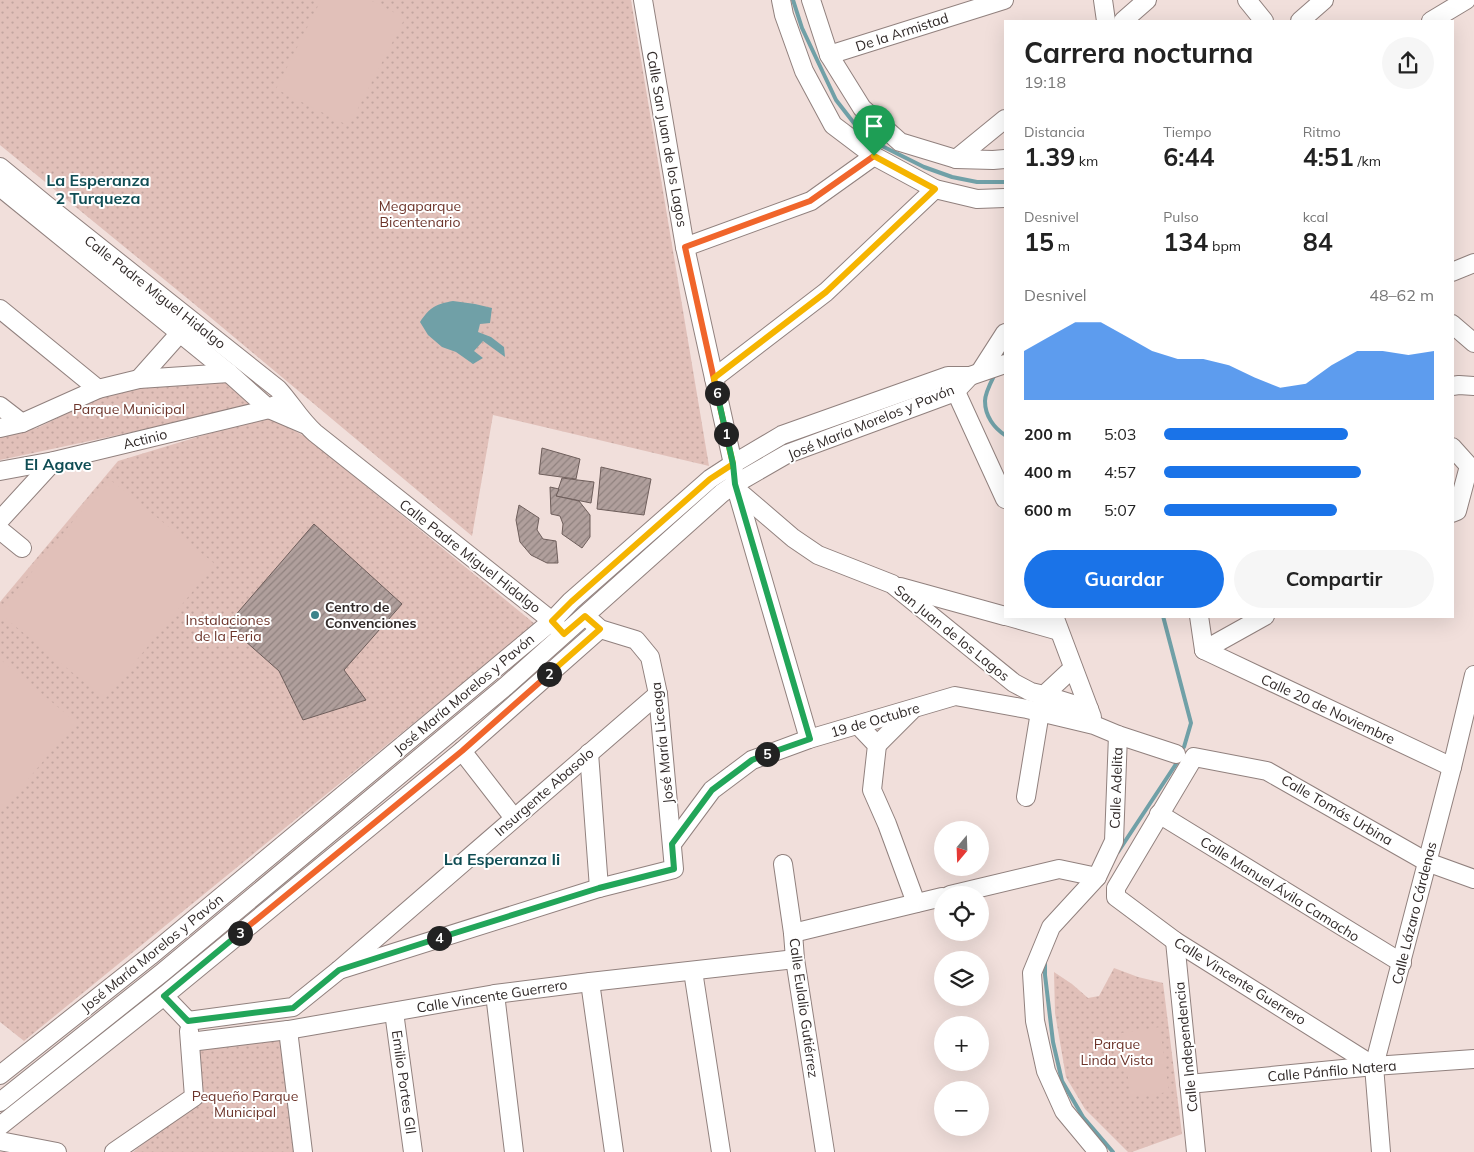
<!DOCTYPE html>
<html lang="es">
<meta charset="utf-8">
<style>
body{margin:0;font-family:Mulish,sans-serif;background:#f6f6f6;color:#222;height:100vh;display:flex;flex-direction:column;font-size:19px;white-space:nowrap}
*{box-sizing:border-box;margin:0}
p{font-size:16px;color:#767676}
.icon{flex:none;width:28px;height:28px;fill:none;stroke:currentColor;stroke-width:2;stroke-linecap:round;stroke-linejoin:round}
.map{position:relative;flex:1;overflow:hidden}
.drawer{position:absolute;left:1004px;top:20px;width:450px;height:598px;display:flex;flex-direction:column;background:#fff;border-radius:0px;box-shadow:0 5px 20px #0002}
.drawer>*{flex:none}
.needle{width:32px;rotate:199deg}
.buttons{position:absolute;left:934px;top:821px;display:grid;gap:10px}
.buttons a{display:grid;place-items:center;width:55px;height:55px;border-radius:50%;background:#fff;box-shadow:0 5px 20px #0002;font-size:25px}
.pin{position:absolute;display:grid;place-items:center;width:42px;height:42px;color:#fff;margin:-51px -21px;border-radius:50% 50% 50% 0;rotate:-45deg;box-shadow:0 0 5px #0007}
.pin .icon{rotate:45deg}
.km{position:absolute;width:25px;height:25px;margin:-12px;border-radius:50%;background:#222;color:#fff;font-size:14px;line-height:25px;text-align:center}
.round{display:grid;place-items:center;flex:none;width:52px;height:52px;border-radius:26px;background:#f6f6f6}
.headline{display:flex;align-items:center;justify-content:space-between;height:85px;padding:0 20px}
h1{font-size:28px;font-weight:700;line-height:38px}
.metrics{display:grid;grid-template-columns:repeat(3,1fr);gap:8px;height:85px;padding:5px 20px}
.metrics div{display:grid;align-content:center}
.metrics b{font-size:25px;font-weight:700}
.metrics small{font-size:14px;font-weight:400}
.metrics p{font-size:14px}
.chart{height:140px;padding:10px 20px}
.chart p{display:flex;justify-content:space-between}
.chart svg{width:100%;height:90px;margin-top:5px;fill:#1a73e8;opacity:.7}
.button{display:flex;gap:10px;margin-top:auto;padding:10px 20px}
.button a{flex:1;height:58px;border-radius:30px;background:#1a73e8;color:#fff;font-size:20px;font-weight:700;line-height:58px;text-align:center}
.button a+a{background:#f6f6f6;color:#222}
ul{padding:0 20px;list-style:none;font-size:16px}
li{display:grid;grid-template-columns:80px 60px 1fr;align-items:center;height:38px}
li i{height:12px;border-radius:6px;background:#1a73e8}
.map>svg:first-child{display:block}
</style>
<div class="map">
<svg width="1474" height="1152" viewBox="0 0 1474 1152">
<defs>
<pattern id="park-dots" width="8" height="8" patternUnits="userSpaceOnUse" patternTransform="scale(1.25)"><rect width="8" height="8" fill="#e1c0b9"/><path d="M2 2h.1M6 6h.1" fill="none" stroke="#c2a59f" stroke-width="1.8" stroke-linecap="round"/></pattern>
<pattern id="building-hatch" width="6" height="6" patternUnits="userSpaceOnUse" patternTransform="scale(1.25)"><rect width="6" height="6" fill="#b09f9c"/><path d="M-1 1l2-2M0 6l6-6M5 7l2-2" fill="none" stroke="#90827f"/></pattern>
</defs>
<rect width="100%" height="100%" fill="#f1dfdb"/>
<g fill="url(#park-dots)">
<polygon points="0,0 631,0 709,466 493,415 472,536 204,312 0,145"/>
<polygon points="227,380 259,405 0,460 0,436 37,428 123,386"/>
<polygon points="267,416 306,437 535,624 24,1041 0,1022 0,602 118,461"/>
<polygon points="1114,968 1138,977 1163,983 1182,1134 1132,1152 1128,1152 1085,1109 1066,1077 1055,1013 1054,972 1072,984 1088,998 1099,996"/>
<polygon points="284,1036 296,1152 133,1152 200,1099 197,1046"/>
</g>
<g fill="#e1c0b9">
<polygon points="321,0 370,0 405,18 349,126 276,89"/>
<polygon points="108,478 215,564 105,699 0,614 0,611"/>
<polygon points="0,659 76,722 0,813"/>
<polygon points="1160,1027 1169,1092 1131,1097 1121,1033"/>
</g>
<path fill="#70a0a7" d="M453 301 475 304 492 308 490 323 480 324 478 332 491 337 504 347 505 357 483 341 474 351 483 358 473 364 456 352 442 347 428 335 420 322C430 307 436 304 453 301Z"/>
<g fill="none" stroke-linecap="round" stroke-linejoin="round">
<g stroke="#70a0a7" stroke-width="4">
<polyline points="793,0 802,28 836,100 857,127 882,146 924,167 952,177 977,182 1005,182"/>
<polyline points="1001,359 1005,351"/>
<path d="M995 374C991 382 985 393 985 401 985 416 994 428 1005 435"/>
<polyline points="1163,616 1191,723 1184,747"/>
<polyline points="1118,852 1176,764"/>
<polyline points="1045,960 1045,975 1053,1042 1062,1081 1083,1117 1113,1152"/>
</g>
</g>
<g fill="url(#building-hatch)" stroke="#6e5e5b">
<polygon points="542,448 580,459 576,479 539,474"/>
<polygon points="601,467 651,479 644,515 597,509"/>
<polygon points="562,478 594,482 591,503 556,496"/>
<polygon points="550,487 559,489 556,496 579,501 590,515 590,537 582,548 562,534 563,524 560,516 551,514"/>
<polygon points="519,505 539,518 537,530 543,539 556,541 558,563 547,563 531,555 520,542 516,520"/>
<polygon points="314,524 402,604 344,670 366,700 303,720 279,671 227,625"/>
</g>
<g fill="none" stroke-linecap="round" stroke-linejoin="round">
<defs>
<g id="minor">
<polyline points="643,0 685,247 733,464 735,484 809,739"/>
<polyline points="781,0 784,15 804,71 833,125 874,156 935,189 977,199 1005,198"/>
<polyline points="811,0 829,55 862,108 900,142 956,159 993,160 1005,159"/>
<polyline points="1103,0 1106,21"/>
<polyline points="1247,0 1264,21"/>
<polyline points="1123,21 1147,0"/>
<polyline points="1300,21 1324,0"/>
<polyline points="1431,21 1466,0"/>
<polyline points="829,55 1004,0"/>
<polyline points="956,159 1005,119"/>
<path d="M0 167 45 204 278 389C291 403 300 420 315 433L552 621 559 629"/>
<polyline points="0,187 229,373 269,409 304,424"/>
<polyline points="685,247 811,201 874,156"/>
<polyline points="1452,272 1474,263"/>
<polyline points="0,309 98,389"/>
<polyline points="1452,324 1474,343"/>
<polyline points="980,372 1005,333"/>
<polyline points="714,378 826,292 935,189"/>
<polyline points="139,379 179,334"/>
<polyline points="951,381 1005,499"/>
<polyline points="1452,386 1459,385 1474,386"/>
<polyline points="0,406 22,423"/>
<polyline points="0,428 22,423 98,389 139,379 229,373"/>
<polyline points="1452,447 1469,466"/>
<polyline points="0,471 54,461 269,409 275,405"/>
<polyline points="737,490 793,538 818,555 892,584 1014,683 1031,692 1044,695 1073,668"/>
<polyline points="1452,513 1457,511 1469,466"/>
<polyline points="0,520 54,461"/>
<polyline points="0,530 22,548"/>
<polyline points="900,587 1005,616"/>
<polyline points="1006,616 1059,631"/>
<polyline points="1054,616 1092,717"/>
<polyline points="1199,616 1204,650"/>
<polyline points="1204,650 1452,767"/>
<polyline points="1204,650 1265,616"/>
<polyline points="858,725 877,745 872,790 887,824 916,903"/>
<polyline points="877,745 911,711"/>
<polyline points="462,751 514,818"/>
<polyline points="589,753 599,888"/>
<polyline points="1026,797 1040,712 1044,695 1089,709"/>
<polyline points="1159,814 1402,963"/>
<polyline points="672,844 712,790 752,760 809,739 955,696 1027,709 1094,725 1118,735 1176,754"/>
<polyline points="783,864 793,933 795,959 825,1152"/>
<polyline points="950,895 1059,869 1097,877"/>
<polyline points="793,933 942,897"/>
<polyline points="1175,941 1196,1152"/>
<polyline points="339,970 599,888 674,869 658,694 650,657 636,640 600,629 591,621"/>
<polyline points="693,971 721,1152"/>
<polyline points="590,982 614,1152"/>
<polyline points="495,994 514,1152"/>
<polyline points="164,996 188,1021"/>
<polyline points="394,1012 413,1152"/>
<polyline points="188,1021 293,1007 339,970 658,694"/>
<polyline points="288,1030 303,1152"/>
<polyline points="190,1042 288,1030 495,994 590,982 795,959"/>
<polyline points="1374,1066 1175,941 1116,897 1116,888 1194,757 1267,771 1427,862 1474,879"/>
<polyline points="0,1075 150,956 552,621 571,601 710,479 733,464 782,435 948,376 970,376 1005,364"/>
<polyline points="1189,1084 1374,1066 1474,1059"/>
<polyline points="0,1102 163,972 506,686 722,493 735,484 787,454 955,392 970,376"/>
<polyline points="0,1126 164,996 462,751 600,629"/>
<polyline points="0,1141 57,1152"/>
<polyline points="114,1152 194,1097 189,1031"/>
<polyline points="1098,1152 1064,1111 1046,1071 1035,1021 1032,973 1051,927 1097,877 1114,841 1118,735"/>
<polyline points="1381,1152 1374,1066 1452,767 1474,675"/>
</g>
</defs>
<use href="#minor" stroke="#91817e" stroke-width="20"/>
<use href="#minor" stroke="#fff" stroke-width="18"/>
</g>
<g fill="none" stroke-linecap="round" stroke-linejoin="round">
<defs>
<polyline id="split-1" points="726,434 685,247 810,201 874,156"/>
<polyline id="split-2" points="549,674 600,629 585,616 564,634 552,621 571,602 710,479 733,464 726,434"/>
<polyline id="split-3" points="240,933 462,751 549,674"/>
<polyline id="split-4" points="240,933 164,996 188,1021 293,1008 339,970 439,938"/>
<polyline id="split-5" points="439,938 599,888 674,869 672,844 712,790 752,760 767,754"/>
<polyline id="split-6" points="717,393 733,464 735,484 810,739 767,754"/>
<polyline id="split-7" points="717,393 714,378 826,292 935,189 874,156"/>
</defs>
<use href="#split-1" stroke="#fff" stroke-width="10"/>
<use href="#split-2" stroke="#fff" stroke-width="10"/>
<use href="#split-3" stroke="#fff" stroke-width="10"/>
<use href="#split-4" stroke="#fff" stroke-width="10"/>
<use href="#split-5" stroke="#fff" stroke-width="10"/>
<use href="#split-6" stroke="#fff" stroke-width="10"/>
<use href="#split-7" stroke="#fff" stroke-width="10"/>
<use href="#split-1" stroke="#f0652b" stroke-width="6"/>
<use href="#split-2" stroke="#f5b400" stroke-width="6"/>
<use href="#split-3" stroke="#f0652b" stroke-width="6"/>
<use href="#split-4" stroke="#22a559" stroke-width="6"/>
<use href="#split-5" stroke="#22a559" stroke-width="6"/>
<use href="#split-6" stroke="#22a559" stroke-width="6"/>
<use href="#split-7" stroke="#f5b400" stroke-width="6"/>
</g>
<circle fill="#3b838b" stroke="#fff" stroke-width="2" cx="315" cy="615" r="5"/>
<g text-anchor="middle" stroke-width="4" stroke-linejoin="round" paint-order="stroke">
<g font-size="14" fill="#312a29" stroke="#fff">
<text transform="translate(902 32) rotate(-18)" y="5">De la Armistad</text>
<text transform="translate(667 139) rotate(80)" y="5">Calle San Juan de los Lagos</text>
<text transform="translate(155 292) rotate(38)" y="5">Calle Padre Miguel Hidalgo</text>
<text transform="translate(871 422) rotate(-22)" y="5">José María Morelos y Pavón</text>
<text transform="translate(145 439) rotate(-14)" y="5">Actinio</text>
<text transform="translate(470 556) rotate(38)" y="5">Calle Padre Miguel Hidalgo</text>
<text transform="translate(952 633) rotate(39)" y="5">San Juan de los Lagos</text>
<text transform="translate(464 694) rotate(-40)" y="5">José María Morelos y Pavón</text>
<text transform="translate(1328 709) rotate(25)" y="5">Calle 20 de Noviembre</text>
<text transform="translate(875 720) rotate(-16)" y="5">19 de Octubre</text>
<text transform="translate(662 743) rotate(-96)" y="5">José María Liceaga</text>
<text transform="translate(1116 788) rotate(-88)" y="5">Calle Adelita</text>
<text transform="translate(544 792) rotate(-41)" y="5">Insurgente Abasolo</text>
<text transform="translate(1337 810) rotate(30)" y="5">Calle Tomás Urbina</text>
<text transform="translate(1280 889) rotate(32)" y="5">Calle Manuel Ávila Camacho</text>
<text transform="translate(1414 913) rotate(-76)" y="5">Calle Lázaro Cárdenas</text>
<text transform="translate(152 953) rotate(-39)" y="5">José María Morelos y Pavón</text>
<text transform="translate(1240 981) rotate(32)" y="5">Calle Vincente Guerrero</text>
<text transform="translate(492 996) rotate(-9)" y="5">Calle Vincente Guerrero</text>
<text transform="translate(804 1008) rotate(82)" y="5">Calle Eulalio Gutiérrez</text>
<text transform="translate(1186 1047) rotate(-96)" y="5">Calle Independencia</text>
<text transform="translate(1332 1071) rotate(-5)" y="5">Calle Pánfilo Natera</text>
<text transform="translate(404 1082) rotate(82)" y="5">Emilio Portes GIl</text>
</g>
<g font-size="14" fill="#6c342a" stroke="#fff">
<text x="420" y="211">Megaparque<tspan x="420" dy="16">Bicentenario</tspan></text>
<text x="129" y="414">Parque Municipal</text>
<text x="228" y="625">Instalaciones<tspan x="228" dy="16">de la Feria</tspan></text>
<text x="1117" y="1049">Parque<tspan x="1117" dy="16">Linda Vista</tspan></text>
<text x="245" y="1101">Pequeño Parque<tspan x="245" dy="16">Municipal</tspan></text>
</g>
<g font-size="14" font-weight="bold" fill="#312a29" stroke="#fff" text-anchor="start">
<text x="325" y="612">Centro de<tspan x="325" dy="16">Convenciones</tspan></text>
</g>
<g font-size="16" font-weight="bold" fill="#104d54" stroke="#fff">
<text x="98" y="186">La Esperanza<tspan x="98" dy="18">2 Turqueza</tspan></text>
<text x="58" y="470">El Agave</text>
<text x="502" y="865">La Esperanza Ii</text>
</g>
</g>
</svg>
<div class="buttons">
<a><svg class="needle" viewBox="-14 -14 28 28"><path d="M0-13l5 13h-10z" fill="#e53935"/><path d="M0 13l5-13h-10z" fill="#767676"/></svg></a>
<a><svg class="icon" aria-label="locate" viewBox="0 0 24 24"><circle cx="12" cy="12" r="6"/><path d="M12 2v4M12 18v4M2 12h4M18 12h4"/></svg></a>
<a><svg class="icon" aria-label="layers" viewBox="0 0 24 24"><path d="M12 4l9 5-9 5-9-5zM3 14l9 5 9-5"/></svg></a>
<a>+</a>
<a>−</a>
</div>
<div class="pin" style="left:874px;top:156px;background:#1e9e55"><svg class="icon" aria-label="arrive" viewBox="0 0 24 24"><path d="M6 21V4h12l-3 4 3 4H6"/></svg></div>
<b class="km" style="left:726px;top:434px">1</b>
<b class="km" style="left:549px;top:674px">2</b>
<b class="km" style="left:240px;top:933px">3</b>
<b class="km" style="left:439px;top:938px">4</b>
<b class="km" style="left:767px;top:754px">5</b>
<b class="km" style="left:717px;top:393px">6</b>
<section class="drawer">
<div class="headline"><div><h1>Carrera nocturna</h1><p>19:18</p></div><a class="round"><svg class="icon" aria-label="share" viewBox="0 0 24 24"><path d="M12 15V3M7 8l5-5 5 5M5 13v7h14v-7"/></svg></a></div>
<div class="metrics">
<div><p>Distancia</p><b>1.39<small> km</small></b></div>
<div><p>Tiempo</p><b>6:44</b></div>
<div><p>Ritmo</p><b>4:51<small> /km</small></b></div>
</div>
<div class="metrics">
<div><p>Desnivel</p><b>15<small> m</small></b></div>
<div><p>Pulso</p><b>134<small> bpm</small></b></div>
<div><p>kcal</p><b>84</b></div>
</div>
<div class="chart"><p><span>Desnivel</span>48–62 m</p>
<svg viewBox="0 0 160 44" preserveAspectRatio="none"><path d="M0 44V20L10 13L20 6L30 6L40 13L50 20L60 24L70 24L80 27L90 33L100 38L110 36L120 27L130 20L140 20L150 22L160 20V44z"/></svg>
</div>
<ul>
<li><b>200 m</b>5:03<i style="width:68%"></i></li>
<li><b>400 m</b>4:57<i style="width:73%"></i></li>
<li><b>600 m</b>5:07<i style="width:64%"></i></li>
</ul>
<div class="button"><a>Guardar</a><a>Compartir</a></div>
</section>
</div>
